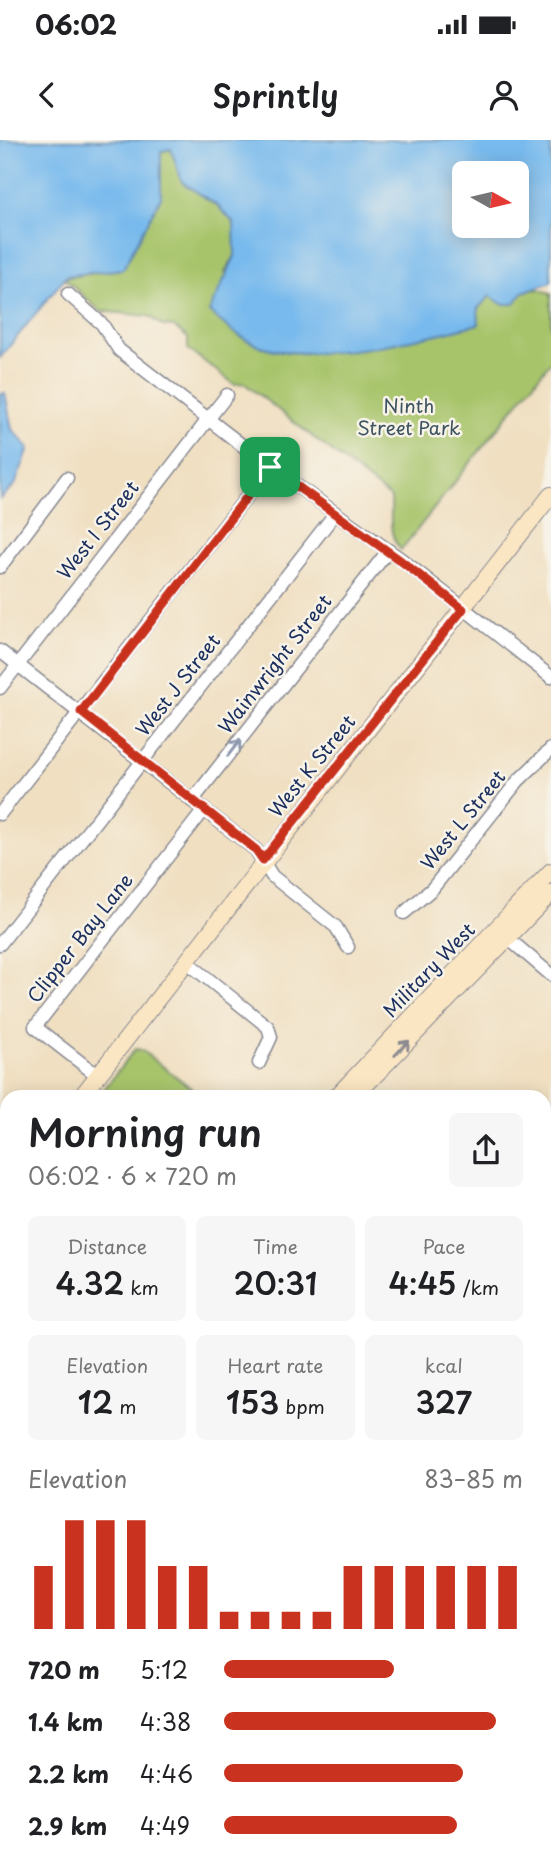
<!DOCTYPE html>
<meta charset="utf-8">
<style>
body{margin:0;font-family:"Playpen Sans",sans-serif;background:#f6f6f6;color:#202124;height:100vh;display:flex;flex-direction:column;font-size:26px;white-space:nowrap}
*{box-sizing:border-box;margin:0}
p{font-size:23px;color:#757577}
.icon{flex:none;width:38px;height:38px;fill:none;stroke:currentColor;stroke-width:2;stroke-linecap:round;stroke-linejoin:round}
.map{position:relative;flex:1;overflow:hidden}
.drawer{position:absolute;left:0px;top:950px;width:551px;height:779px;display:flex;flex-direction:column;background:#fff;border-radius:21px 21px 0 0;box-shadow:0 4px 18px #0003}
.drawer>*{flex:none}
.needle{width:46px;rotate:98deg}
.fabs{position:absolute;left:452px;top:21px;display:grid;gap:14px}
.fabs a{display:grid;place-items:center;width:77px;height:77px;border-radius:10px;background:#fff;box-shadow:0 4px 18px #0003;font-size:35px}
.pin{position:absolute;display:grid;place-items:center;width:60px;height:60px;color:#fff;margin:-30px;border-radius:14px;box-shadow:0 4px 10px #0006}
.round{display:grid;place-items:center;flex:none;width:74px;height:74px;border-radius:10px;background:#f6f6f6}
.summary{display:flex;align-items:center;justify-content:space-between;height:119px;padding:0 28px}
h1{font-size:38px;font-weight:600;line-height:52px}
.figures{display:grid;grid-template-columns:repeat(3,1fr);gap:10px;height:119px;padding:7px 28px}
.figures div{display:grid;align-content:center;border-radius:10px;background:#f6f6f6;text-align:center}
.figures b{font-size:30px;font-weight:600}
.figures small{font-size:19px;font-weight:400}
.figures p{font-size:19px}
.chart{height:196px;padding:14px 28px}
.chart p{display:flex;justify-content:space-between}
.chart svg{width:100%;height:126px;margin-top:7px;stroke:#c8321e;stroke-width:6}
ul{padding:0 28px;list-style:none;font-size:23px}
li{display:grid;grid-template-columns:112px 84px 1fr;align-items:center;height:52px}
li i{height:18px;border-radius:9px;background:#c8321e}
.status{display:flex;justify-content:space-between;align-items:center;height:49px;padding:0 35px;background:#fff;direction:ltr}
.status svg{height:19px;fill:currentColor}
header{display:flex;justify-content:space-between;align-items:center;height:91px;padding:0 28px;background:#fff;font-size:32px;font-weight:600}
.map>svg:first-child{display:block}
</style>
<div class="status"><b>06:02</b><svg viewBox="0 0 49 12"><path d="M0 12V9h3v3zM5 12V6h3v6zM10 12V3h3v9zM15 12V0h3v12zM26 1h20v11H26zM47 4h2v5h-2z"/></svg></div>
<header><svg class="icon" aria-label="back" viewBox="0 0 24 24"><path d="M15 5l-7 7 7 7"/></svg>Sprintly<svg class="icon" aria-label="person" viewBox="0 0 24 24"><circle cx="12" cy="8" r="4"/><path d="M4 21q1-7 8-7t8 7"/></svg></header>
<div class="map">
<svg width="551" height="1728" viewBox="0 0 551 1728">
<rect width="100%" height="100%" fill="#f7f3e8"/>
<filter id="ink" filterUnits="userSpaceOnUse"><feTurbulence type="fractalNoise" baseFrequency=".0143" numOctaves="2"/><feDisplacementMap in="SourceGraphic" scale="14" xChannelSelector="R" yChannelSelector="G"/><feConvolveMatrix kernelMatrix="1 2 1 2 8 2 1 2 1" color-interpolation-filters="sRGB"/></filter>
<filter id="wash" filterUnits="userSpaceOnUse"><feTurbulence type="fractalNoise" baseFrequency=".00686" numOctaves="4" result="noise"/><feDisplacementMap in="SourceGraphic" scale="28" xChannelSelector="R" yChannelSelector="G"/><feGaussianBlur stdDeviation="1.57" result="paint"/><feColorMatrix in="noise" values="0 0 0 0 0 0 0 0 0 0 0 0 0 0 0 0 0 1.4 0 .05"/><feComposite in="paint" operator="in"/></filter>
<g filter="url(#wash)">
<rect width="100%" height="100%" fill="#f0dfc1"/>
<g fill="#a7c46b" stroke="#617a64" stroke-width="2">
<path d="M171 9 182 42 218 66 235 83V116L225 132 478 168 490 156 538 149 551 153V221L401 410C387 394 392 378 391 358L244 243 234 244 188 209V198L174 187 163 186 149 176 100 171 64 138 123 128 161 57V11Z"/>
<polygon points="135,909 141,910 203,957 98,957"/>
</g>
<g fill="#78baed" stroke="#4a74a6" stroke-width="2" fill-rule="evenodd">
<path d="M0 0H551V142L523 152 514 164H502L490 156 478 168 479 184C422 198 314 227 258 205 239 198 225 185 209 172L235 116 234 83 218 66 182 42 171 9 161 11V57L123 129 66 136 0 218ZM464 33H516V86H464Z"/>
<polygon points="5,253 12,289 29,308 15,345 0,359 0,254"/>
</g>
</g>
<g filter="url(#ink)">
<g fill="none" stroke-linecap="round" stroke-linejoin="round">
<defs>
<g id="street">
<polyline points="68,154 102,184 119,210 270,327 402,420 551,537"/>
<polyline points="0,427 67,338"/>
<polyline points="0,511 256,710 272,736 336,787 348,807"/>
<polyline points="0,548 227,255"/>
<polyline points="192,661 388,411"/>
<polyline points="0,674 270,327"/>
<polyline points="404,773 432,749 518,641 551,609"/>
<polyline points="503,794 551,835"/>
<polyline points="0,804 334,375"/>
<polyline points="187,822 268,887 271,897 259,923"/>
<polyline points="98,936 35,887 204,670"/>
<polyline points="544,1006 551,1013"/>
<polyline points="544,1041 551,1032"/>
<polyline points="544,1102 551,1108"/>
<polyline points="544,1448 551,1466"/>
<polyline points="544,1522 551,1500"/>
<polyline points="419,1722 427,1728"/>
<polyline points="178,1728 183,1722"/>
<polyline points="331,1728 335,1722"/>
</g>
<g id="secondary">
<polyline points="81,957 551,355"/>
<polyline points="336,957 551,731"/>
<polyline points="354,957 551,753"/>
<polyline points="0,1061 7,1052"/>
<polyline points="0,1123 7,1128"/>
<polyline points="0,1307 7,1298"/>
<polyline points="0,1335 7,1325"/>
<polyline points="544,1354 551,1357"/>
<polyline points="0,1710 7,1716"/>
<polyline points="15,1722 23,1728"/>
</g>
</defs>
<use href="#street" stroke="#868790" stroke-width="15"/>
<use href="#secondary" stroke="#868790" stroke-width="18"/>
<use href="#street" stroke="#fff" stroke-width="12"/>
<use href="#secondary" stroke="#fbe6c3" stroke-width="16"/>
</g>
<defs><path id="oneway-shaft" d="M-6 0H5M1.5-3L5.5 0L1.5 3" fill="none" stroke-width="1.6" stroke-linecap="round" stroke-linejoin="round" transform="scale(1.75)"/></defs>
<use stroke="#8d97ae" href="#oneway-shaft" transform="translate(234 608) rotate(-52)"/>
<use stroke="#8b8a90" href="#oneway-shaft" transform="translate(402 908) rotate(-46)"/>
</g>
<g fill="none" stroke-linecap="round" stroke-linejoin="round" filter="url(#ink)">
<defs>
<polygon id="route" points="270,327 401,421 463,469 263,720 256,710 81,572"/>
</defs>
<use href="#route" stroke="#fff" stroke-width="14"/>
<use href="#route" stroke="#c8321e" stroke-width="9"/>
</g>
<g text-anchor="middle" stroke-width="5" stroke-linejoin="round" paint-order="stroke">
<g font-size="19" fill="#3e5461" stroke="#f7f3e8">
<text x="409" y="273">Ninth<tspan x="409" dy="22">Street Park</tspan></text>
</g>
<g font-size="19" fill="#1b2f5e" stroke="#f7f3e8">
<text transform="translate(98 390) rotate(-52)" y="7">West I Street</text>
<text transform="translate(275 524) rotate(-52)" y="7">Wainwright Street</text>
<text transform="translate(178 545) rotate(-52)" y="7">West J Street</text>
<text transform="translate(312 626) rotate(-51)" y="7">West K Street</text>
<text transform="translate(463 680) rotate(-51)" y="7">West L Street</text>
<text transform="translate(80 798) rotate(-52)" y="7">Clipper Bay Lane</text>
<text transform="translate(429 830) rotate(-46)" y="7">Military West</text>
</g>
</g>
</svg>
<div class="fabs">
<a><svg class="needle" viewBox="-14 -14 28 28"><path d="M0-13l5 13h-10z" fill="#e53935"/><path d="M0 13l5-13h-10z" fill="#757577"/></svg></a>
</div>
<div class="pin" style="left:270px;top:327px;background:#1e9e55"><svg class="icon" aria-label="arrive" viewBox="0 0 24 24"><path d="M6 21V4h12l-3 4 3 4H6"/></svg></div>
<section class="drawer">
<div class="summary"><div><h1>Morning run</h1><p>06:02 · 6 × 720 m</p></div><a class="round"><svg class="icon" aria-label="share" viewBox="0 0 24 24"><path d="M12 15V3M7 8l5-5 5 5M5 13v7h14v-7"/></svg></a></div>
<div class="figures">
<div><p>Distance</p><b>4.32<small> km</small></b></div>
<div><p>Time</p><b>20:31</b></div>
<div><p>Pace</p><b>4:45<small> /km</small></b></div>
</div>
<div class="figures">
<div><p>Elevation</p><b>12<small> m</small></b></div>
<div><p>Heart rate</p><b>153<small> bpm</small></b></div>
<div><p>kcal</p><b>327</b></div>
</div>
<div class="chart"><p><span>Elevation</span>83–85 m</p>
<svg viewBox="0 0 160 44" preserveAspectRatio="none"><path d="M5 44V22M15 44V6M25 44V6M35 44V6M45 44V22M55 44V22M65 44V38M75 44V38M85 44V38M95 44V38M105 44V22M115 44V22M125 44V22M135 44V22M145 44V22M155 44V22"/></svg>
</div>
<ul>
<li><b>720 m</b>5:12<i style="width:57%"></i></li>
<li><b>1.4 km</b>4:38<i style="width:91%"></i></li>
<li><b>2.2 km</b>4:46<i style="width:80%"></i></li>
<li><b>2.9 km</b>4:49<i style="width:78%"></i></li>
</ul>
</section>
</div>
